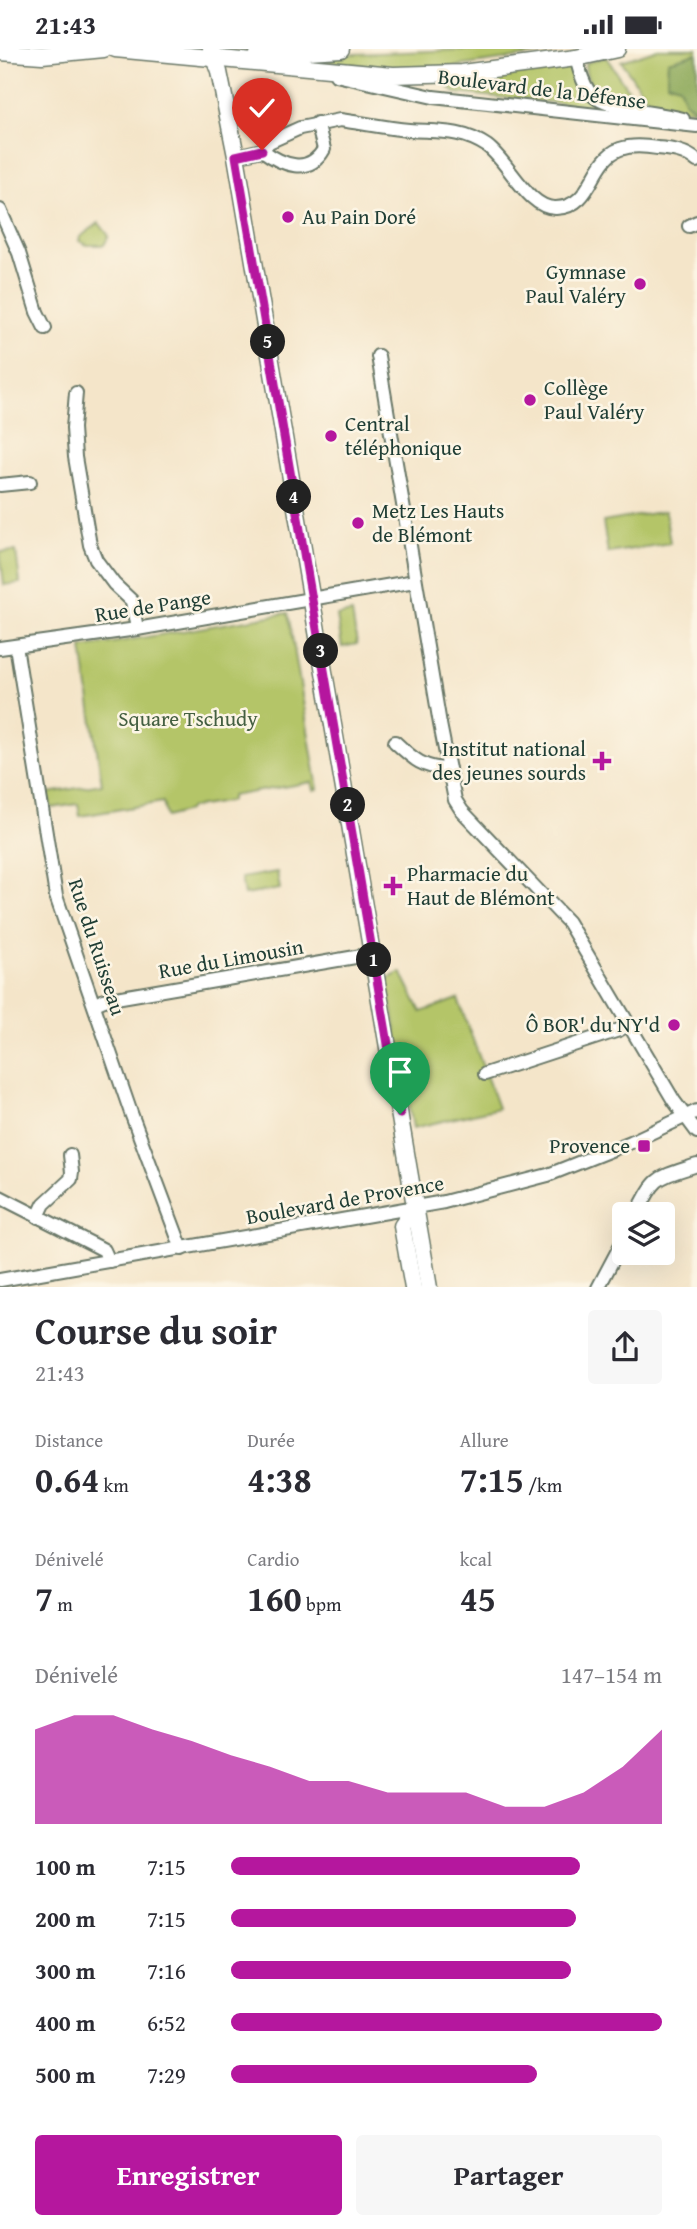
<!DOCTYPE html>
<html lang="fr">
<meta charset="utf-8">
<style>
body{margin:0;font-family:"Gentium Book Plus",serif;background:#f7f7f7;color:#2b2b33;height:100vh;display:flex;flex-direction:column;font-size:26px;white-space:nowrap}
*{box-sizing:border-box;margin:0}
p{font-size:23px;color:#7c7c81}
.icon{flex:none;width:38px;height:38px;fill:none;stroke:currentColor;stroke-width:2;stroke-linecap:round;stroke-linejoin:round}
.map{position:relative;height:1238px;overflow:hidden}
.drawer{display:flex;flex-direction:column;background:#fff;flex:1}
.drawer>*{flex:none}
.tools{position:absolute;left:612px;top:1153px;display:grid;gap:14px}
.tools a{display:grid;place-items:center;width:63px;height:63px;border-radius:7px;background:#fff;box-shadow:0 7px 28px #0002;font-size:35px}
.pin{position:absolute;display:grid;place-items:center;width:60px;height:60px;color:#fff;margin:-72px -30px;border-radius:50% 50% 50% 0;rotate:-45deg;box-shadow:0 0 7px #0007}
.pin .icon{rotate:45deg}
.km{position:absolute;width:35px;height:35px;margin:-18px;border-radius:50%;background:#222;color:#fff;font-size:19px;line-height:35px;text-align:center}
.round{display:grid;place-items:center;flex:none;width:74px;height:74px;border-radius:7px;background:#f7f7f7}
.head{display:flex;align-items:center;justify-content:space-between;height:119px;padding:0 35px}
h1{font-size:38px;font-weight:800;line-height:52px}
.figures{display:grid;grid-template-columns:repeat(3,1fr);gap:10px;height:119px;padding:7px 35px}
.figures div{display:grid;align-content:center}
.figures b{font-size:35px;font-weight:800}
.figures small{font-size:19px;font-weight:400}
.figures p{font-size:19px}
.chart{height:196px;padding:14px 35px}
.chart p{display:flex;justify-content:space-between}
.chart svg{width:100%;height:126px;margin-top:7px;fill:#b5179e;opacity:.7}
.action{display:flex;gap:14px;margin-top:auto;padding:14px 35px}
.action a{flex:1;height:80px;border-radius:7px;background:#b5179e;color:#fff;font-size:28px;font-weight:800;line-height:80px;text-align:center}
.action a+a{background:#f7f7f7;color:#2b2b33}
ul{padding:0 35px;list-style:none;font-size:23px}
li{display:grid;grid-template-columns:112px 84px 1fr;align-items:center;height:52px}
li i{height:18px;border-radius:9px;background:#b5179e}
.status{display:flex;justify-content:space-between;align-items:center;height:49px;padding:0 35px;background:#fff;direction:ltr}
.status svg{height:19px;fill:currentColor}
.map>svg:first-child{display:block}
</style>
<div class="status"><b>21:43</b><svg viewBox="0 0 49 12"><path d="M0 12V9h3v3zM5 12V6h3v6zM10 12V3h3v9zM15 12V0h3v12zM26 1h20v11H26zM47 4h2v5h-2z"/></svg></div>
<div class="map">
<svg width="697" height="1239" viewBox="0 0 697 1239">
<rect width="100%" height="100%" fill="#fcf5e5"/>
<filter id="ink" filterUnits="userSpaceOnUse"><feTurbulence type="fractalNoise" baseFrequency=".0143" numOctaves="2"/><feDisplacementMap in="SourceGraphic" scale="14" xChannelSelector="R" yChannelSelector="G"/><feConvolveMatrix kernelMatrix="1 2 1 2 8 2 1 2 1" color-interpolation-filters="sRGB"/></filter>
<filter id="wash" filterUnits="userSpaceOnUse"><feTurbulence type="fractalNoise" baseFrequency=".00686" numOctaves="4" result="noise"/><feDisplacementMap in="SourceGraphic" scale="28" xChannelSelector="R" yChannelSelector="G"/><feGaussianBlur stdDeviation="1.57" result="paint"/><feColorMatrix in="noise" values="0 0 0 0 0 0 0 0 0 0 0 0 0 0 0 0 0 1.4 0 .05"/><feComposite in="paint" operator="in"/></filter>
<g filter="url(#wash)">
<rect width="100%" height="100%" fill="#f4e5c9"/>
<g fill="#b4c568" stroke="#6a814e" stroke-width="2">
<polygon points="484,0 554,0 556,3 452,18 393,19 299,10 302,7"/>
<polygon points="658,0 697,0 697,4 668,12 667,33 679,37 685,53 697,61 653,58 621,12"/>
<path d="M606 8 639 57C614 54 585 44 585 14Z"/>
<polygon points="571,17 575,20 582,37 639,64 594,63 579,56 455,44 449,38 451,31"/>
<polygon points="99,174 109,187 104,196 87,196 79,192 80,188"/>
<polygon points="665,462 670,494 608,504 603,473"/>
<polygon points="16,502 20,534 4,536 0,503"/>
<polygon points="288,564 318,740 314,741 312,733 231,747 231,752 190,759 188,762 166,768 163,753 80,767 78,755 51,759 48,744 102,735 82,599"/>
<polygon points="352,564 357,595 342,598 337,567"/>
<polygon points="277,823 280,840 244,846 241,829"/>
<polygon points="401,923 421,963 458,950 498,1059 413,1079 387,930"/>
</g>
<polygon fill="#8faa5c" stroke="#577448" stroke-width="2" points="697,4 697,60 685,53 679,37 667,33 668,12"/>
</g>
<g filter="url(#ink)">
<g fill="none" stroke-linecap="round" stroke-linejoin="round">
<defs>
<g id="minor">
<path d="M576 9C579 20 582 32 588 41 603 63 657 62 683 70"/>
<polyline points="336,26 433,48 697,77"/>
<path d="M262 101C282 116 309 127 324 100L317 74"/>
<path d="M236 107 262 101 269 93 300 79 340 71C363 74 386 79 409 81 437 83 462 80 487 97 509 113 528 160 556 159 594 158 590 111 620 100 631 96 646 97 657 99 671 100 686 102 697 112"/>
<polyline points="0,161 19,204 37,263 45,279"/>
<polyline points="689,177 697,173"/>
<polyline points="378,307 440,675 455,751 462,762 568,873 674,1052 697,1083"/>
<polyline points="76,344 73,379 75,408 90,496 96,511 114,535 132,552 137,580"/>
<polyline points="0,436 30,433"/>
<polyline points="16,597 56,847 131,1064 182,1200"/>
<polyline points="0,599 137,580 415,532"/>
<path d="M395 693C413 710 424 720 449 720"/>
<polyline points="95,955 104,951 373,905"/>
<polyline points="485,1025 619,981 629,975"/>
<polyline points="0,1148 104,1201 109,1212"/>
<path d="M636 1166C657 1126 654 1130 697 1116"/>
<polyline points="38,1168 44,1155 71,1130 72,1123 70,1106"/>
<polyline points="0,1231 444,1153 548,1126 631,1093 697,1062"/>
<polyline points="598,1239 625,1188"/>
</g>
<g id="major">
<polyline points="115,0 393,26 462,24 576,9 617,0"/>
<polyline points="211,0 219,23 236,107 429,1239"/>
<polyline points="0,3 42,6 104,0"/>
<polyline points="258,5 341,0"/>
<polyline points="413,1239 402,1177 415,1159"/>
</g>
</defs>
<use href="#minor" stroke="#6a7868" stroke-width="16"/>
<use href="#major" stroke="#6a7868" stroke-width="19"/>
<use href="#minor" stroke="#fff" stroke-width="12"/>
<use href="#major" stroke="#fff" stroke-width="16"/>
</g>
</g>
<g fill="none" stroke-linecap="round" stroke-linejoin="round" filter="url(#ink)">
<defs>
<polyline id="route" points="262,101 236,107 400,1065"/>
</defs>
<use href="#route" stroke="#fff" stroke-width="14"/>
<use href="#route" stroke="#b5179e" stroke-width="9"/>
</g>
<g fill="#b5179e" stroke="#fcf5e5" stroke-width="2.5">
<circle cx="288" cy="168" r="7"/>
<circle cx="640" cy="235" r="7"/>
<circle cx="530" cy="351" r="7"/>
<circle cx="331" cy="387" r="7"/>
<circle cx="358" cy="474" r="7"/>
<path d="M598.5 701.5h7v7h7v7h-7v7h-7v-7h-7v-7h7z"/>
<path d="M389.5 826.5h7v7h7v7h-7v7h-7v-7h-7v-7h7z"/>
<circle cx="674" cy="976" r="7"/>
<rect x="637" y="1090" width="14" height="14" rx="3.5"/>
</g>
<g text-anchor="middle" stroke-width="5" stroke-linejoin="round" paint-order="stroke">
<g font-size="21" fill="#1f3d34" stroke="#fcf5e5">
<text transform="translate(542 40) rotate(7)" y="7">Boulevard de la Défense</text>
<text transform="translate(153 557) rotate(-9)" y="7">Rue de Pange</text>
<text transform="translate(97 898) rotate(72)" y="7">Rue du Ruisseau</text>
<text transform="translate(231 910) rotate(-10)" y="7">Rue du Limousin</text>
<text transform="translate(345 1151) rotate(-10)" y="7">Boulevard de Provence</text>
</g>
<g font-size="21" fill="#1f3d34" stroke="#fcf5e5" text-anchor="start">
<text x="302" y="175">Au Pain Doré</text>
<text x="626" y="230" text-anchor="end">Gymnase<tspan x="626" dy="24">Paul Valéry</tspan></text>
<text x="544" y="346">Collège<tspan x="544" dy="24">Paul Valéry</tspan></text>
<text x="345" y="382">Central<tspan x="345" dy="24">téléphonique</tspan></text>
<text x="372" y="469">Metz Les Hauts<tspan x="372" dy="24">de Blémont</tspan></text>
<text x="586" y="707" text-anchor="end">Institut national<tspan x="586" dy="24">des jeunes sourds</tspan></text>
<text x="407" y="832">Pharmacie du<tspan x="407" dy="24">Haut de Blémont</tspan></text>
<text x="660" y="983" text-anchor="end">Ô BOR' du NY'd</text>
<text x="630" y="1104" text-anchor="end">Provence</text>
</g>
<g font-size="21" fill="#445f41" stroke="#fcf5e5">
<text x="188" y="677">Square Tschudy</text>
</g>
</g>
</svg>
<div class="tools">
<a><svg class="icon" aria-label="layers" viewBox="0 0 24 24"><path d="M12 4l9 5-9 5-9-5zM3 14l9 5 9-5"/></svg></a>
</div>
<div class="pin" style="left:400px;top:1065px;background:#1e9e55"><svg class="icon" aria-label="arrive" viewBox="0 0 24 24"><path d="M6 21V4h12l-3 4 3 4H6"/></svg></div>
<div class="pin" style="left:262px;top:101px;background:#d93025"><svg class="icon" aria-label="check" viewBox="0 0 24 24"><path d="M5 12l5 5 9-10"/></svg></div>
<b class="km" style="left:374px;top:911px">1</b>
<b class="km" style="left:348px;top:756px">2</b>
<b class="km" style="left:321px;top:602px">3</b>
<b class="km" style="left:294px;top:448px">4</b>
<b class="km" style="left:268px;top:293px">5</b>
</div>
<section class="drawer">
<div class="head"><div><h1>Course du soir</h1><p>21:43</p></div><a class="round"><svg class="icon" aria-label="share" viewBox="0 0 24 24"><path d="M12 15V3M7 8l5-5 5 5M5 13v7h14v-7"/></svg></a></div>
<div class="figures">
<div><p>Distance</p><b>0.64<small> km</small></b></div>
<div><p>Durée</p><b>4:38</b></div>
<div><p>Allure</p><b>7:15<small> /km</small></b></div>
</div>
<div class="figures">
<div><p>Dénivelé</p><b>7<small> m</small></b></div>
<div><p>Cardio</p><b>160<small> bpm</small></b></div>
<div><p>kcal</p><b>45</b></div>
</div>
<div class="chart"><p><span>Dénivelé</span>147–154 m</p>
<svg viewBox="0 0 160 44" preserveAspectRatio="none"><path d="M0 44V11L10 6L20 6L30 11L40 15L50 20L60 24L70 29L80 29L90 33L100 33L110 33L120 38L130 38L140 33L150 24L160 11V44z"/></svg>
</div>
<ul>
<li><b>100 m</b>7:15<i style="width:81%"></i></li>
<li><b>200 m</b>7:15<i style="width:80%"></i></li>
<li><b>300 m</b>7:16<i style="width:79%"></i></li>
<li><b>400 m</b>6:52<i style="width:100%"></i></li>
<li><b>500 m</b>7:29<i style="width:71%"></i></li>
</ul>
<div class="action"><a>Enregistrer</a><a>Partager</a></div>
</section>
